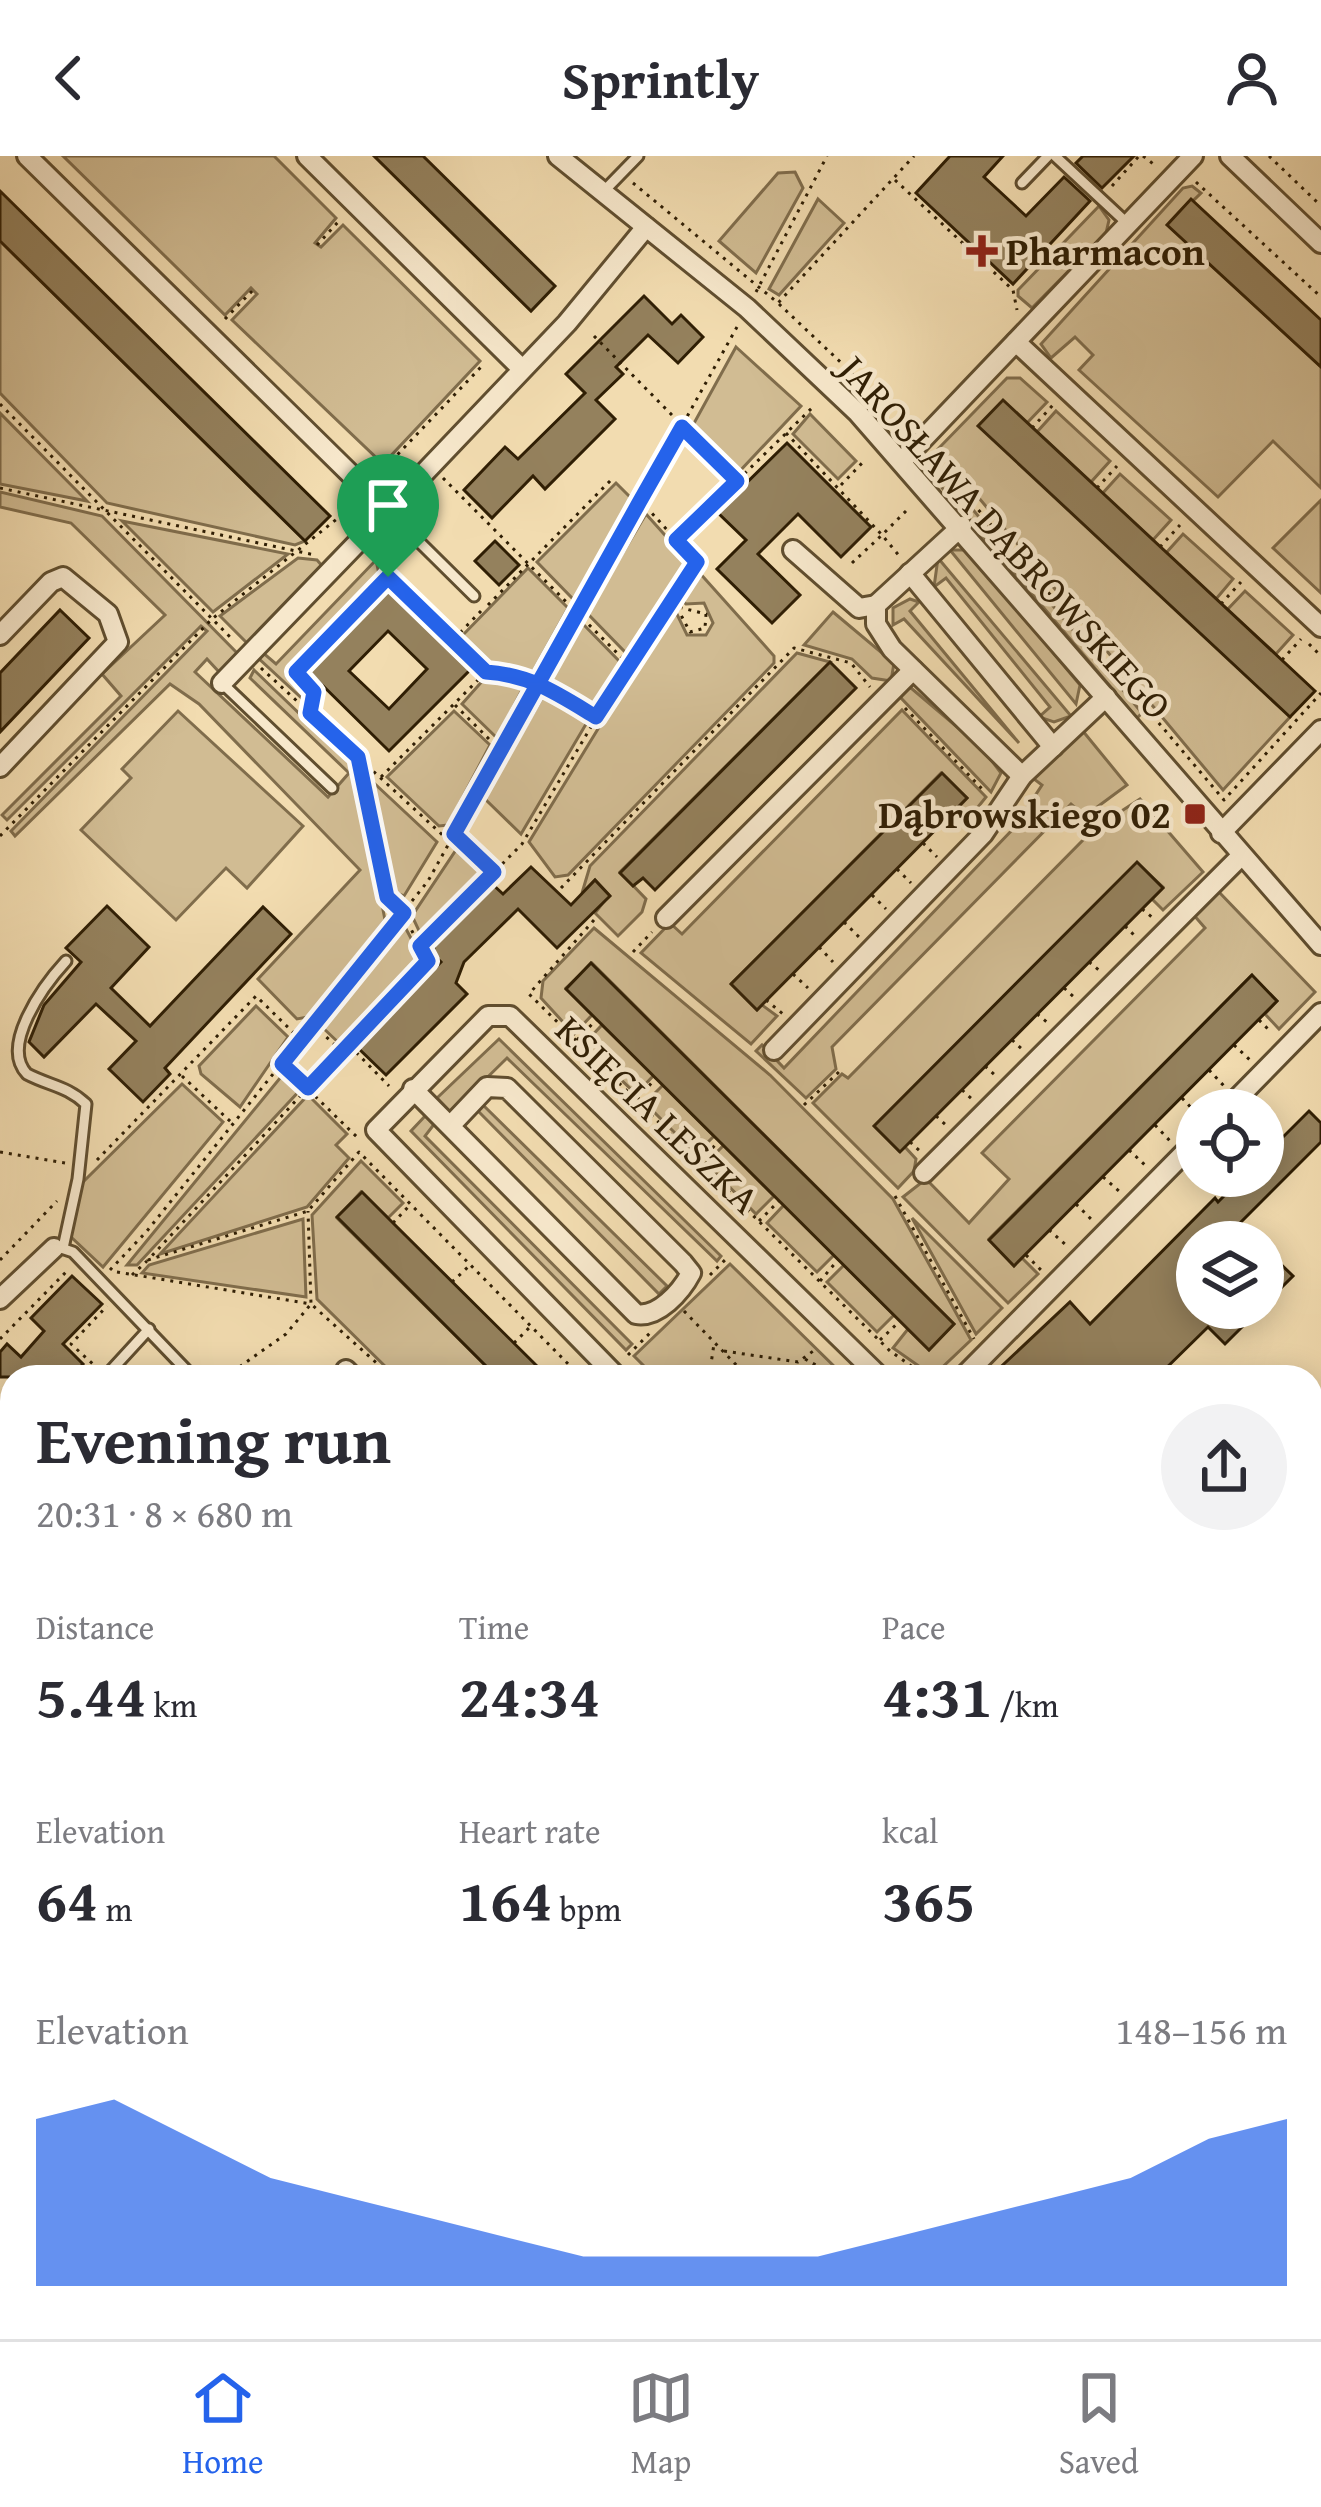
<!DOCTYPE html>
<meta charset="utf-8">
<style>
body{margin:0;font-family:"Gentium Book Plus",serif;background:#f2f2f3;color:#2b2b33;height:100vh;display:flex;flex-direction:column;font-size:45px;white-space:nowrap}
*{box-sizing:border-box;margin:0}
p{font-size:39px;color:#7c7c81}
.icon{flex:none;width:66px;height:66px;fill:none;stroke:currentColor;stroke-width:2;stroke-linecap:round;stroke-linejoin:round}
.map{position:relative;flex:1;overflow:hidden}
.details{position:absolute;left:0px;top:1209px;width:1323px;height:975px;display:flex;flex-direction:column;background:#fff;border-radius:36px 36px 0 0;box-shadow:0 6px 30px #0003}
.details>*{flex:none}
.tools{position:absolute;left:1176px;top:933px;display:grid;gap:24px}
.tools a{display:grid;place-items:center;width:108px;height:108px;border-radius:50%;background:#fff;box-shadow:0 6px 30px #0003;font-size:60px}
.pin{position:absolute;display:grid;place-items:center;width:102px;height:102px;color:#fff;margin:-123px -51px;border-radius:50% 50% 50% 0;rotate:-45deg;box-shadow:0 0 12px #0007}
.pin .icon{rotate:45deg}
.round{display:grid;place-items:center;flex:none;width:126px;height:126px;border-radius:63px;background:#f2f2f3}
.headline{display:flex;align-items:center;justify-content:space-between;height:204px;padding:0 36px}
h1{font-size:66px;font-weight:600;line-height:90px}
.figures{display:grid;grid-template-columns:repeat(3,1fr);gap:18px;height:204px;padding:12px 36px}
.figures div{display:grid;align-content:center}
.figures b{font-size:60px;font-weight:600}
.figures small{font-size:33px;font-weight:400}
.figures p{font-size:33px}
.chart{height:336px;padding:24px 36px}
.chart p{display:flex;justify-content:space-between}
.chart svg{width:100%;height:216px;margin-top:12px;fill:#2563eb;opacity:.7}
header{display:flex;justify-content:space-between;align-items:center;height:156px;padding:0 36px;background:#fff;font-size:54px;font-weight:600}
.menu{display:flex;justify-content:space-around;align-items:center;height:168px;border-top:3px solid #e1e1e2;background:#fff;font-size:33px;color:#7c7c81}
.menu a{display:grid;justify-items:center;gap:6px}
.menu .selected{color:#2563eb}
.map>svg:first-child{display:block}
</style>
<header><svg class="icon" aria-label="back" viewBox="0 0 24 24"><path d="M15 5l-7 7 7 7"/></svg>Sprintly<svg class="icon" aria-label="person" viewBox="0 0 24 24"><circle cx="12" cy="8" r="4"/><path d="M4 21q1-7 8-7t8 7"/></svg></header>
<div class="map">
<svg width="1321" height="2183" viewBox="0 0 1321 2183">
<rect width="100%" height="100%" fill="#f2dcb0"/>
<filter id="stains"><feTurbulence type="fractalNoise" baseFrequency=".00167" numOctaves="4"/><feColorMatrix values="0 0 0 0 .2 0 0 0 0 .09 0 0 0 0 .02 0 0 0 .5 -.17"/></filter>
<radialGradient id="worn" r=".72"><stop offset=".6" stop-color="#630" stop-opacity="0"/><stop offset="1" stop-color="#630" stop-opacity=".3"/></radialGradient>
<g fill="#d1bc93" stroke="#806d4c" stroke-width="3">
<polygon points="63,0 274,0 336,62 315,87 321,91 343,69 480,205 383,308 232,164 257,138 251,132 225,159"/>
<polygon points="795,16 803,32 756,117 719,85 778,17"/>
<polygon points="1192,30 1201,37 1168,69 1321,211 1321,332 1273,285 1218,341 1079,214 1093,199 1075,181 1051,202 1041,188 1183,32"/>
<polygon points="818,43 844,67 779,139 769,133"/>
<polygon points="1099,50 1109,64 1106,77 1032,152 1018,140 1018,134"/>
<polygon points="0,85 305,385 295,389 107,347 0,237"/>
<polygon points="736,191 801,250 737,318 693,269"/>
<polygon points="1007,222 1020,222 1047,246 1027,267 1290,561 1223,634 938,293"/>
<polygon points="1056,255 1110,305 1091,326 1037,276"/>
<polygon points="0,257 87,345 0,328"/>
<polygon points="810,258 856,305 838,323 793,278"/>
<polygon points="1120,318 1171,364 1153,384 1102,338"/>
<polygon points="945,320 1142,557 1137,562 938,327"/>
<polygon points="616,327 632,343 574,444 537,406"/>
<polygon points="0,336 102,360 240,500 221,518 207,503 195,516 328,641 349,617 250,522 254,514 356,612 385,764 308,861 297,863 258,823 360,714 199,548 170,528 15,680 11,675 207,475 201,470 7,664 2,659 121,540 102,518 165,459 71,367 0,351"/>
<polygon points="1321,344 1321,437 1273,392"/>
<polygon points="646,358 689,406 628,499 587,457"/>
<polygon points="122,365 288,398 213,456"/>
<polygon points="1183,378 1233,423 1216,443 1166,397"/>
<polygon points="950,394 965,394 978,406 1080,529 1076,548"/>
<polygon points="298,402 317,404 324,412 251,491 220,460"/>
<polygon points="938,402 1071,560 1054,566 1039,561 1050,551 946,422 934,431"/>
<polygon points="376,404 380,423 290,514 311,537 308,548 256,500 261,495 276,508"/>
<polygon points="528,412 568,452 532,517 486,512 460,482"/>
<polygon points="697,414 774,500 774,507 568,719 555,721 529,686 673,450 687,479 706,479 713,467 704,447 686,448 678,440"/>
<polygon points="1245,435 1293,479 1276,498 1227,454"/>
<polygon points="910,443 919,446 910,455 1019,587 904,463 893,469 893,452"/>
<polygon points="833,456 894,507 891,525 872,522 852,503 804,489"/>
<polygon points="583,468 622,508 595,554 549,523"/>
<polygon points="797,497 830,506 620,716 646,743 642,756 618,780 595,757 609,739 595,724 582,737 590,710"/>
<polygon points="485,522 526,526 497,582 462,548"/>
<polygon points="911,532 982,592 1001,617 991,636 901,542 903,534"/>
<polygon points="545,537 589,563 521,678 484,642"/>
<polygon points="902,554 986,641 966,666 956,654 967,642 941,617 732,827 777,860 751,888 641,797 670,767 682,778"/>
<polygon points="178,555 303,670 247,732 226,712 176,764 81,674 131,622 122,613"/>
<polygon points="454,555 490,589 448,669 439,670 387,621"/>
<polygon points="1082,574 1127,629 1085,660 1071,648 832,891 836,913 806,942 756,895 762,889 784,912 1013,673 1042,629 1030,620"/>
<polygon points="375,628 437,686 404,740 391,735 369,634"/>
<polygon points="1140,643 1203,716 1163,754 1152,743 1163,731 1137,707 875,970 899,995 905,991 916,1003 914,1015 898,1032 813,947 842,918 848,922 1094,673"/>
<polygon points="458,691 483,718 421,779 412,760"/>
<polygon points="1218,735 1315,836 1279,873 1265,858 1277,845 1251,820 989,1083 1014,1109 1022,1102 1038,1118 1008,1147 903,1041 926,1023 969,1067 1009,1023 982,997 1205,772 1192,757"/>
<polygon points="405,771 422,803 340,888 322,871"/>
<polygon points="594,772 770,919 893,1043 971,1184 933,1220 893,1192 908,1173 929,1193 954,1168 592,807 566,832 592,859 574,878 541,842 543,825"/>
<polygon points="256,850 288,881 240,951 201,918 199,910"/>
<polygon points="602,869 654,919 636,938 584,888"/>
<polygon points="499,883 721,1100 717,1105 507,902 451,957 437,942"/>
<polygon points="285,916 302,932 137,1109 127,1109"/>
<polygon points="182,928 223,966 103,1111 70,1080 82,1027"/>
<polygon points="663,929 714,980 696,998 645,947"/>
<polygon points="308,939 347,978 336,989 349,1002 307,1051 160,1098"/>
<polygon points="481,947 667,1130 659,1138 478,955"/>
<polygon points="427,958 435,967 425,980 632,1188 626,1194 411,975"/>
<polygon points="724,989 774,1040 756,1058 706,1007"/>
<polygon points="361,1005 403,1047 388,1062 361,1036 337,1062 497,1221 396,1221 317,1143 312,1059"/>
<polygon points="784,1049 834,1099 817,1116 767,1067"/>
<polygon points="912,1062 1002,1152 976,1178"/>
<polygon points="303,1063 306,1141 142,1117 149,1109"/>
<polygon points="730,1108 845,1221 655,1221 634,1200"/>
<polygon points="844,1109 894,1159 877,1176 827,1126"/>
<polygon points="1321,1313 1321,2031 1311,2035 1311,1334"/>
<polygon points="3,1405 12,1422 12,1765 0,1753"/>
<polygon points="0,1864 12,1876 12,2172 301,2172 311,2183 0,2183"/>
</g>
<g fill="#94815d" stroke="#2f1e04" stroke-width="3" fill-rule="evenodd">
<polygon points="374,0 423,0 555,130 531,155"/>
<polygon points="950,0 1003,0 984,21 1026,60 1064,21 1090,45 1013,128 916,37"/>
<polygon points="1083,0 1134,0 1102,32 1076,7"/>
<polygon points="0,35 330,360 305,385 0,85"/>
<polygon points="1191,43 1321,164 1321,211 1167,69"/>
<polygon points="644,140 672,168 681,159 703,181 678,207 648,179 616,211 623,218 596,244 615,263 545,333 533,320 492,362 464,334 505,291 518,303 585,237 566,218"/>
<polygon points="1003,244 1315,535 1290,561 978,270"/>
<polygon points="787,287 871,371 841,401 798,358 758,398 800,439 772,467 717,413 746,384 717,356"/>
<polygon points="495,385 519,409 499,429 475,405"/>
<path d="M385 432 471 513 389 595 308 515ZM388 475 427 513 389 553 349 515Z"/>
<polygon points="60,454 89,482 0,576 0,517"/>
<polygon points="830,506 856,532 655,734 643,722 633,730 620,717"/>
<polygon points="942,617 967,642 757,854 731,828"/>
<polygon points="1137,706 1163,732 900,996 874,970"/>
<polygon points="531,711 571,749 595,724 610,740 557,792 518,753 464,806 456,827 467,838 386,919 357,891 441,806 433,798 436,779 490,726 503,738"/>
<polygon points="107,750 149,791 111,832 150,870 263,751 291,778 165,912 170,918 143,946 109,913 136,885 96,848 44,901 29,886 44,849 81,806 66,792"/>
<polygon points="591,807 954,1168 929,1194 566,833"/>
<polygon points="1252,819 1277,845 1014,1110 989,1084"/>
<polygon points="1309,955 1321,967 1321,986 1240,1067 1258,1086 1197,1086 1197,1152 1261,1152 1225,1188 1208,1171 1157,1221 990,1221 1070,1146 1090,1168 1215,1042 1218,1046 1244,1020 1263,1020 1263,1001"/>
<polygon points="362,1036 393,1067 548,1221 497,1221 337,1061"/>
<polygon points="1263,1091 1293,1120 1263,1150"/>
<polygon points="72,1120 102,1148 63,1188 83,1208 71,1221 0,1221 0,1196 7,1188 21,1201 44,1175 31,1162"/>
</g>
<g fill="none" stroke-linecap="round" stroke-linejoin="round">
<defs>
<g id="lane">
<polyline points="1055,0 1128,68"/>
<polyline points="1022,27 1048,0"/>
<polyline points="603,36 638,0"/>
<polyline points="388,355 474,440"/>
<polyline points="223,528 332,632"/>
<polyline points="61,1092 73,1096 193,1221"/>
<path d="M63 1092 78 1023 86 948C67 930 50 930 27 918 0 890 43 830 66 805"/>
<polyline points="105,1221 149,1173"/>
<polyline points="1311,2080 1321,2075"/>
<polyline points="1134,2183 1148,2172"/>
</g>
<g id="street">
<polyline points="27,0 388,355 567,167 646,71"/>
<polyline points="307,0 522,213"/>
<polyline points="558,0 747,152 858,257 1321,789"/>
<polyline points="1230,0 1321,87"/>
<polyline points="1016,186 1321,471"/>
<polyline points="903,304 1193,0"/>
<polyline points="962,370 876,449 876,468 892,493 1022,620"/>
<polyline points="793,394 859,452 876,449"/>
<polyline points="910,417 1053,591"/>
<polyline points="0,479 51,426 63,421 108,458 118,486 0,611"/>
<polyline points="222,527 388,355"/>
<polyline points="1221,677 1321,574"/>
<polyline points="666,762 913,514"/>
<polyline points="774,894 983,678 1022,620 1106,541"/>
<path d="M413 933 636 1158C658 1162 681 1136 691 1117L683 1107 507 932 487 931 450 970"/>
<polyline points="1226,954 1321,857"/>
<polyline points="924,1017 1241,700"/>
<polyline points="0,1143 54,1092"/>
<polyline points="346,1214 353,1221"/>
<polyline points="617,1221 376,974 488,860 510,860 880,1221"/>
<polyline points="963,1221 1197,984"/>
<polyline points="0,1355 12,1381"/>
<polyline points="515,2172 524,2183"/>
<polyline points="430,2183 460,2172"/>
</g>
<g id="secondary">
<polyline points="1311,1283 1321,1261"/>
<polyline points="0,1784 12,1796"/>
<polyline points="0,1839 12,1851"/>
<polyline points="319,2172 328,2183"/>
<polyline points="361,2172 369,2183"/>
<polyline points="907,2183 912,2172"/>
</g>
</defs>
<use href="#lane" stroke="#604e2f" stroke-width="15"/>
<use href="#street" stroke="#604e2f" stroke-width="24"/>
<use href="#secondary" stroke="#2f1e04" stroke-width="33"/>
<g stroke="#2f1e04" stroke-width="3" stroke-dasharray="3 6" stroke-linecap="butt">
<polyline points="1143,0 1156,10"/>
<polyline points="1269,0 1317,46"/>
<polyline points="895,24 1013,134 1017,154"/>
<polyline points="1196,26 1321,141"/>
<polyline points="633,27 778,147 914,0"/>
<polyline points="1112,30 1139,0"/>
<polyline points="317,89 339,65"/>
<polyline points="756,136 827,0"/>
<polyline points="779,148 907,269"/>
<polyline points="225,163 253,134"/>
<polyline points="594,180 737,325 677,383"/>
<polyline points="0,248 233,484"/>
<polyline points="1032,272 1053,249"/>
<polyline points="786,277 882,379 908,353"/>
<polyline points="932,299 1224,644 1321,537"/>
<polyline points="379,318 481,211"/>
<polyline points="443,322 627,507"/>
<polyline points="738,324 813,251"/>
<polyline points="841,329 865,304"/>
<polyline points="0,332 315,399"/>
<polyline points="1097,332 1117,310"/>
<polyline points="1160,391 1180,369"/>
<polyline points="377,395 387,406 388,421"/>
<polyline points="852,407 882,379 901,402"/>
<polyline points="673,444 690,476 705,472 706,458 682,452"/>
<polyline points="1221,448 1241,426"/>
<polyline points="488,449 612,323"/>
<polyline points="454,483 481,455"/>
<polyline points="1309,488 1321,500"/>
<polyline points="1282,504 1301,483"/>
<polyline points="261,512 448,684"/>
<polyline points="455,549 499,593"/>
<polyline points="905,552 985,636"/>
<polyline points="310,554 314,536 296,516 388,421 486,516 522,518 595,560"/>
<polyline points="381,621 484,518"/>
<polyline points="949,660 959,670"/>
<polyline points="0,680 212,463 353,350"/>
<polyline points="457,680 493,715"/>
<polyline points="923,687 937,701"/>
<polyline points="897,713 911,727"/>
<polyline points="561,732 794,492 851,507 870,531"/>
<polyline points="872,739 886,753"/>
<polyline points="1142,753 1153,762"/>
<polyline points="594,764 529,838 890,1195 927,1221"/>
<polyline points="844,766 859,781"/>
<polyline points="1125,770 1135,780"/>
<polyline points="420,791 522,688 628,508 697,407 640,344"/>
<polyline points="819,791 833,806"/>
<polyline points="633,796 652,776"/>
<polyline points="1089,806 1100,815"/>
<polyline points="793,818 808,832"/>
<polyline points="1064,832 1074,841"/>
<polyline points="766,844 783,858"/>
<polyline points="1037,858 1048,867"/>
<polyline points="1259,864 1271,876"/>
<polyline points="313,869 342,895 148,1104 308,1055 359,996 581,1221"/>
<polyline points="577,884 597,863"/>
<polyline points="1012,884 1022,893"/>
<polyline points="1234,889 1250,904"/>
<polyline points="350,890 389,930"/>
<polyline points="344,894 427,805 403,757 387,741 359,604"/>
<polyline points="283,909 358,982"/>
<polyline points="985,910 996,920"/>
<polyline points="1209,914 1224,930"/>
<polyline points="182,920 232,967"/>
<polyline points="962,934 972,943"/>
<polyline points="1182,942 1197,958"/>
<polyline points="637,943 656,922"/>
<polyline points="804,949 841,914"/>
<polyline points="936,960 946,969"/>
<polyline points="1155,969 1170,985"/>
<polyline points="910,986 920,995"/>
<polyline points="1129,994 1146,1010"/>
<polyline points="0,996 65,1007"/>
<polyline points="97,1004 256,840 300,883"/>
<polyline points="700,1005 719,985"/>
<polyline points="1103,1021 1120,1036"/>
<polyline points="895,1040 974,1183"/>
<polyline points="1076,1048 1092,1064"/>
<polyline points="759,1065 779,1045"/>
<polyline points="393,1067 409,1050"/>
<polyline points="1049,1074 1067,1090"/>
<polyline points="1026,1099 1042,1115"/>
<polyline points="0,1104 57,1045"/>
<polyline points="110,1114 147,1075 428,725 737,171"/>
<polyline points="117,1116 311,1148 308,1055"/>
<polyline points="132,1119 147,1105"/>
<polyline points="710,1119 725,1104"/>
<polyline points="820,1125 838,1104"/>
<polyline points="452,1126 468,1111"/>
<polyline points="684,1155 744,1217 739,1221"/>
<polyline points="0,1183 67,1115"/>
<polyline points="880,1184 900,1165"/>
<polyline points="514,1187 529,1172"/>
<polyline points="724,1195 798,1206 816,1193"/>
<polyline points="628,1199 651,1176"/>
<polyline points="805,1203 837,1221"/>
<polyline points="84,1221 94,1209 71,1188 107,1150"/>
<polyline points="225,1221 286,1178 311,1148 392,1221"/>
<polyline points="709,1221 714,1188"/>
<polyline points="0,1273 12,1285 0,1290"/>
<polyline points="1311,1488 1321,1476"/>
<polyline points="0,1584 12,1596"/>
<polyline points="1311,1586 1321,1550"/>
<polyline points="1311,1654 1321,1648"/>
<polyline points="1311,1662 1321,1695"/>
<polyline points="0,1751 11,1762"/>
<polyline points="1311,2002 1321,2024"/>
<polyline points="391,2172 402,2183"/>
</g>
<use href="#lane" stroke="#f7e8cc" stroke-width="9"/>
<use href="#street" stroke="#f7e8cc" stroke-width="18"/>
<use href="#secondary" stroke="#f7e8cc" stroke-width="27"/>
</g>
<g fill="none" stroke-linecap="round" stroke-linejoin="round">
<defs>
<path id="route" d="M388 421 296 516 314 536 310 557 358 601 387 741 404 757 282 908 308 932 428 805 420 790 494 716 454 678C530 542 605 406 682 271L737 325 676 384 697 406 596 561C558 538 531 519 486 516L388 421"/>
</defs>
<use href="#route" stroke="#fff" stroke-width="24"/>
<use href="#route" stroke="#2563eb" stroke-width="15"/>
</g>
<g fill="#8f2418" stroke="#f7e8cc" stroke-width="4.5">
<path d="M976 77h12v12h12v12h-12v12h-12v-12h-12v-12h12z"/>
<rect x="1183" y="646" width="24" height="24" rx="6"/>
</g>
<g text-anchor="middle" stroke-width="9" stroke-linejoin="round" paint-order="stroke">
<g font-size="39" font-weight="bold" fill="#2f1e04" stroke="#f7e8cc" text-anchor="start">
<text x="1006" y="109">Pharmacon</text>
<text x="1171" y="672" text-anchor="end">Dąbrowskiego 02</text>
</g>
<g font-size="39" fill="#2f1e04" stroke="#f7e8cc">
<text transform="translate(1006 381) rotate(48)" y="14">JAROSŁAWA DĄBROWSKIEGO</text>
<text transform="translate(658 958) rotate(44)" y="14">KSIĘCIA LESZKA</text>
</g>
</g>
<rect width="100%" height="100%" filter="url(#stains)"/>
<rect width="100%" height="100%" fill="url(#worn)"/>
</svg>
<div class="tools">
<a><svg class="icon" aria-label="locate" viewBox="0 0 24 24"><circle cx="12" cy="12" r="6"/><path d="M12 2v4M12 18v4M2 12h4M18 12h4"/></svg></a>
<a><svg class="icon" aria-label="layers" viewBox="0 0 24 24"><path d="M12 4l9 5-9 5-9-5zM3 14l9 5 9-5"/></svg></a>
</div>
<div class="pin" style="left:388px;top:421px;background:#1e9e55"><svg class="icon" aria-label="arrive" viewBox="0 0 24 24"><path d="M6 21V4h12l-3 4 3 4H6"/></svg></div>
<section class="details">
<div class="headline"><div><h1>Evening run</h1><p>20:31 · 8 × 680 m</p></div><a class="round"><svg class="icon" aria-label="share" viewBox="0 0 24 24"><path d="M12 15V3M7 8l5-5 5 5M5 13v7h14v-7"/></svg></a></div>
<div class="figures">
<div><p>Distance</p><b>5.44<small> km</small></b></div>
<div><p>Time</p><b>24:34</b></div>
<div><p>Pace</p><b>4:31<small> /km</small></b></div>
</div>
<div class="figures">
<div><p>Elevation</p><b>64<small> m</small></b></div>
<div><p>Heart rate</p><b>164<small> bpm</small></b></div>
<div><p>kcal</p><b>365</b></div>
</div>
<div class="chart"><p><span>Elevation</span>148–156 m</p>
<svg viewBox="0 0 160 44" preserveAspectRatio="none"><path d="M0 44V10L10 6L20 14L30 22L40 26L50 30L60 34L70 38L80 38L90 38L100 38L110 34L120 30L130 26L140 22L150 14L160 10V44z"/></svg>
</div>
</section>
</div>
<nav class="menu">
<a class="selected"><svg class="icon" aria-label="home" viewBox="0 0 24 24"><path d="M3 11l9-7 9 7M6 9v11h12V9"/></svg>Home</a>
<a><svg class="icon" aria-label="map" viewBox="0 0 24 24"><path d="M3 6l6-2 6 2 6-2v14l-6 2-6-2-6 2zM9 4v14M15 6v14"/></svg>Map</a>
<a><svg class="icon" aria-label="saved" viewBox="0 0 24 24"><path d="M7 4h10v16l-5-4-5 4z"/></svg>Saved</a>
</nav>
